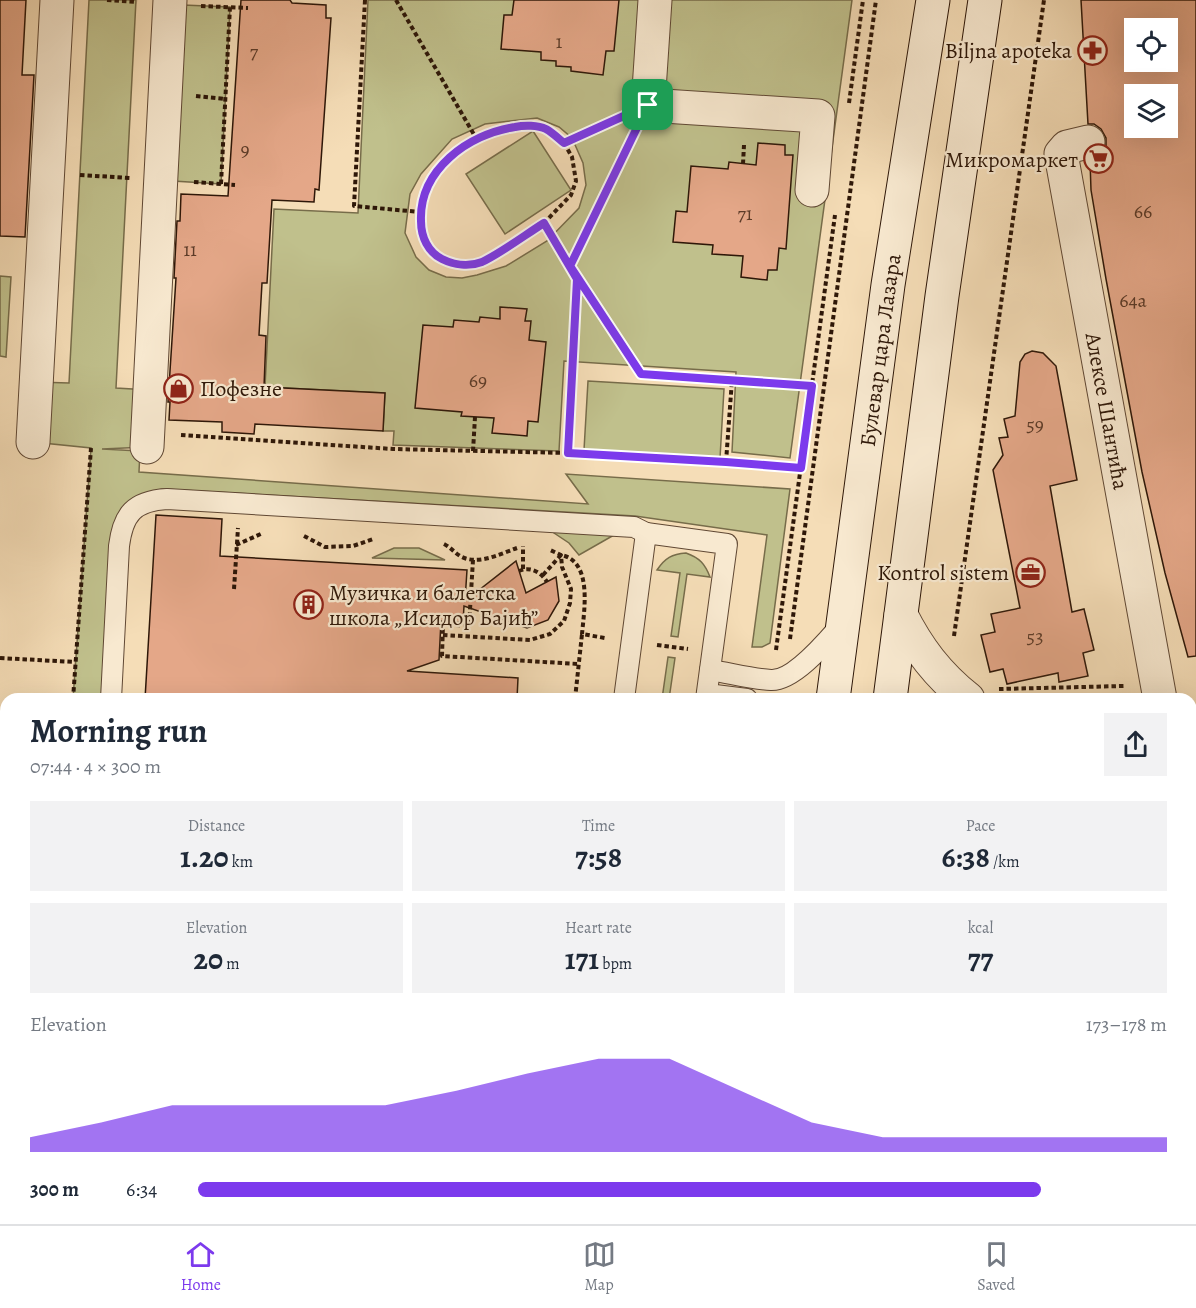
<!DOCTYPE html>
<meta charset="utf-8">
<style>
body{margin:0;font-family:Alegreya,serif;background:#f2f2f3;color:#1f2937;height:100vh;display:flex;flex-direction:column;font-size:22px;white-space:nowrap}
*{box-sizing:border-box;margin:0}
p{font-size:20px;color:#747a83}
.icon{flex:none;width:33px;height:33px;fill:none;stroke:currentColor;stroke-width:2;stroke-linecap:round;stroke-linejoin:round}
.map{position:relative;flex:1;overflow:hidden}
.sheet{position:absolute;left:0px;top:693px;width:1197px;height:531px;display:flex;flex-direction:column;background:#fff;border-radius:18px 18px 0 0;box-shadow:0 6px 24px #0002}
.sheet>*{flex:none}
.buttons{position:absolute;left:1124px;top:18px;display:grid;gap:12px}
.buttons a{display:grid;place-items:center;width:54px;height:54px;border-radius:0px;background:#fff;box-shadow:0 6px 24px #0002;font-size:30px}
.pin{position:absolute;display:grid;place-items:center;width:51px;height:51px;color:#fff;margin:-26px;border-radius:12px;box-shadow:0 3px 9px #0006}
.round{display:grid;place-items:center;flex:none;width:63px;height:63px;border-radius:0px;background:#f2f2f3}
.headline{display:flex;align-items:center;justify-content:space-between;height:102px;padding:0 30px}
h1{font-size:33px;font-weight:700;line-height:45px}
.figures{display:grid;grid-template-columns:repeat(3,1fr);gap:9px;height:102px;padding:6px 30px}
.figures div{display:grid;align-content:center;border-radius:0px;background:#f2f2f3;text-align:center}
.figures b{font-size:30px;font-weight:700}
.figures small{font-size:16px;font-weight:400}
.figures p{font-size:16px}
.chart{height:168px;padding:12px 30px}
.chart p{display:flex;justify-content:space-between}
.chart svg{width:100%;height:108px;margin-top:6px;fill:#7c3aed;opacity:.7}
ul{padding:0 30px;list-style:none;font-size:20px}
li{display:grid;grid-template-columns:96px 72px 1fr;align-items:center;height:45px}
li i{height:15px;border-radius:8px;background:#7c3aed}
.tab-bar{display:flex;justify-content:space-around;align-items:center;height:84px;border-top:2px solid #e0e1e3;background:#fff;font-size:16px;color:#747a83}
.tab-bar a{display:grid;justify-items:center;gap:3px}
.tab-bar .selected{color:#7c3aed}
.map>svg:first-child{display:block}
</style>
<div class="map">
<svg width="1196" height="1224" viewBox="0 0 1196 1224">
<rect width="100%" height="100%" fill="#f5ddb7"/>
<filter id="stains"><feTurbulence type="fractalNoise" baseFrequency=".00333" numOctaves="4"/><feColorMatrix values="0 0 0 0 .2 0 0 0 0 .09 0 0 0 0 .02 0 0 0 .5 -.17"/></filter>
<radialGradient id="worn" r=".72"><stop offset=".6" stop-color="#630" stop-opacity="0"/><stop offset="1" stop-color="#630" stop-opacity=".3"/></radialGradient>
<g fill="#c0c08c" stroke="#776c4a" stroke-width="1.5" fill-rule="evenodd">
<path d="M89 0H136L116 388 149 390 147 447 102 449 140 451 139 472 588 504 566 474 790 489 770 643 762 647H752L767 535 635 516 162 489C132 496 118 507 111 537L102 699H73L91 448 33 442 36 382 69 383Z"/>
<path d="M368 0H852L790 458 732 452 736 372 564 361 559 451 393 445 394 431H383L385 393 265 387 274 209 358 213ZM537 118 559 127 572 138 583 163 586 185 579 208 547 241 506 266 477 275 462 278 446 277 429 270 416 257 405 233 410 194 421 174 452 139 485 124Z"/>
<polygon points="183,5 230,7 221,184 173,181"/>
<polygon points="533,131 571,190 505,234 466,174"/>
<polygon points="0,276 11,277 6,357 0,356"/>
<polygon points="588,381 724,389 720,458 584,450"/>
<polygon points="551,531 614,535 579,555 569,543"/>
<polygon points="394,548 419,548 445,560 372,558"/>
<path d="M686 553C700 558 705 564 710 577L687 574 678 637 671 636 680 573 657 570C665 558 672 554 686 553Z"/>
<polygon points="668,657 675,658 669,699 662,699"/>
<polygon points="92,1218 533,1218 532,1224 91,1224"/>
<polygon points="632,1218 699,1218 698,1224 631,1224"/>
</g>
<g fill="#e4a788" stroke="#2e1708" stroke-width="1.5" fill-rule="evenodd">
<polygon points="0,0 26,0 22,75 34,75 25,237 0,236"/>
<polygon points="241,0 290,0 292,3 326,5 326,18 331,18 319,190 315,189 314,202 272,200 267,283 262,283 259,335 266,336 264,387 385,393 383,431 255,424 254,434 222,432 222,422 169,420 170,402 168,402 176,278 174,278 177,221 180,221 181,194 228,196"/>
<polygon points="514,0 619,0 614,51 606,51 603,75 571,71 571,67 556,66 556,61 541,60 541,52 501,49 504,15 512,15"/>
<path d="M1081 0H1196V656L1188 657 1165 573 1142 472 1106 279 1091 190 1090 161 1101 155 1106 148V138L1101 129 1094 124H1088ZM1134 28H1167V62H1134ZM1134 94H1167V128H1134Z"/>
<polygon points="758,143 785,145 785,155 793,155 786,249 779,248 777,270 768,270 767,280 741,277 743,256 712,254 713,245 673,242 676,211 687,212 691,166 728,169 729,162 756,165"/>
<polygon points="500,307 527,309 525,321 531,321 529,340 546,342 538,422 528,421 527,436 492,433 494,418 461,416 462,412 415,408 423,325 453,327 454,320 479,322 480,317 500,319"/>
<polygon points="1032,351 1043,353 1056,366 1077,480 1050,486 1072,612 1084,609 1094,650 1083,653 1088,676 1059,682 1058,673 1007,684 1003,669 990,672 981,635 995,632 991,614 1020,608 993,470 1003,455 999,438 1008,437 1004,419 1015,416 1020,362 1025,354"/>
<polygon points="156,515 222,519 220,556 467,570 465,601 516,561 526,593 556,577 559,601 548,620 527,628 464,606 463,622 441,621 439,660 407,671 518,678 517,699 145,699"/>
</g>
<g fill="none" stroke-linecap="round" stroke-linejoin="round">
<defs>
<g id="lane">
<path d="M710 670C730 673 751 679 771 680 794 681 826 642 840 626"/>
<polyline points="707,694 747,699"/>
<path d="M111 699 119 546C123 514 134 501 167 499L634 527 646 533"/>
<polyline points="624,699 646,533 727,544 706,699"/>
</g>
<g id="street">
<polyline points="655,0 648,105 818,116 812,190"/>
<path id="s1" d="M1088 142 1067 147 1061 154 1160 699"/>
<polyline points="33,442 57,0"/>
<polyline points="147,447 170,0"/>
<path d="M901 615C918 649 938 675 968 699"/>
<polyline points="1191,820 1196,838"/>
<polyline points="0,998 6,998"/>
<polyline points="75,1224 75,1218"/>
</g>
<g id="secondary">
<path id="s2" d="M833 699 888 285 933 0"/>
<polyline points="890,699 942,296 985,0"/>
<polyline points="769,1224 769,1218"/>
<polyline points="822,1224 823,1218"/>
</g>
</defs>
<use href="#lane" stroke="#604834" stroke-width="22"/>
<use href="#street" stroke="#604834" stroke-width="35"/>
<use href="#secondary" stroke="#2e1708" stroke-width="35"/>
<g stroke="#2e1708" stroke-width="4" stroke-dasharray="4.5 3" stroke-linecap="butt">
<polyline points="107,0 137,2"/>
<polyline points="365,0 354,206 420,212"/>
<polyline points="396,0 476,138 499,129 525,125 545,128 564,143 572,157 576,181 571,195 544,223 577,279 641,374 812,386"/>
<polyline points="201,6 248,8"/>
<polyline points="196,96 226,99"/>
<polyline points="849,103 863,0"/>
<path d="M476 138C462 148 444 159 435 174 419 198 409 243 442 259 450 263 459 266 468 265 489 262 524 235 544 223"/>
<polyline points="564,143 618,118"/>
<polyline points="743,164 744,145"/>
<polyline points="80,175 130,178"/>
<polyline points="194,182 235,185"/>
<polyline points="221,184 230,7"/>
<polyline points="570,266 633,135"/>
<polyline points="181,435 393,449 568,453 726,462 801,468"/>
<polyline points="473,451 475,417"/>
<polyline points="568,453 577,279"/>
<polyline points="726,462 732,380"/>
<polyline points="304,536 325,547 353,546 373,539"/>
<path d="M444 544C450 547 454 552 460 556 477 566 500 554 517 548"/>
<polyline points="236,545 263,533"/>
<polyline points="473,560 469,626 443,624 442,656 579,664"/>
<polyline points="523,569 523,546"/>
<path d="M519 571C530 566 541 572 547 582"/>
<path d="M543 575 561 555C593 561 584 611 582 634L605 638"/>
<polyline points="234,589 238,528"/>
<polyline points="443,635 530,640 550,634 564,621 570,603 571,589 562,567 561,555 550,550"/>
<polyline points="954,636 1044,0"/>
<polyline points="790,639 876,0"/>
<polyline points="657,645 688,649"/>
<polyline points="776,650 835,215"/>
<polyline points="0,658 75,662"/>
<polyline points="999,689 1124,686"/>
<polyline points="73,699 91,448"/>
<polyline points="575,699 582,634"/>
<polyline points="1191,1005 1196,1002"/>
<polyline points="1191,1138 1196,1135"/>
<polyline points="1092,1218 1093,1224"/>
<polyline points="213,1224 213,1218"/>
<polyline points="294,1224 299,1218"/>
<polyline points="465,1224 466,1218"/>
<polyline points="698,1224 699,1218"/>
<polyline points="712,1224 713,1218"/>
<polyline points="872,1224 873,1218"/>
<polyline points="924,1224 925,1218"/>
</g>
<use href="#lane" stroke="#f8e9d0" stroke-width="20"/>
<use href="#street" stroke="#f8e9d0" stroke-width="33"/>
<use href="#secondary" stroke="#f8e9d0" stroke-width="33"/>
</g>
<g fill="none" stroke-linecap="round" stroke-linejoin="round">
<defs>
<path id="route" d="M648 105 564 143C559 139 553 133 546 129 538 125 524 125 515 127 468 134 419 170 421 221 421 237 428 252 442 259 454 265 469 267 482 262 501 253 525 235 544 223L577 279 568 453 726 462 801 468 812 386 641 374 570 266 648 105"/>
</defs>
<use href="#route" stroke="#fff" stroke-width="12"/>
<use href="#route" stroke="#7c3aed" stroke-width="8"/>
</g>
<defs>
<symbol id="pharmacy-ring" viewBox="-11 -11 22 22"><circle r="9.5" fill="#f8e9d0" stroke="#8f2418" stroke-width="1.5"/><path d="M-2-6h4v4h4v4h-4v4h-4v-4h-4v-4h4Z" fill="#8f2418"/></symbol>
<symbol id="supermarket-ring" viewBox="-11 -11 22 22"><circle r="9.5" fill="#f8e9d0" stroke="#8f2418" stroke-width="1.5"/><path d="M-6-5.5h2.5l.6 2H6L4.5 2H-2.5L-4.4-4H-6ZM-1.5 3.2a1.3 1.3 0 1 0 .1 0ZM3 3.2a1.3 1.3 0 1 0 .1 0Z" fill="#8f2418"/></symbol>
<symbol id="shop-ring" viewBox="-11 -11 22 22"><circle r="9.5" fill="#f8e9d0" stroke="#8f2418" stroke-width="1.5"/><path d="M-5-2.5h2.3a2.7 3.5 0 0 1 5.4 0H5L5.5 6h-11ZM-1.5-2.5h3a1.5 2.3 0 0 0-3 0Z" fill="#8f2418"/></symbol>
<symbol id="office-ring" viewBox="-11 -11 22 22"><circle r="9.5" fill="#f8e9d0" stroke="#8f2418" stroke-width="1.5"/><path d="M-6-3h4V-5.5h4V-3h4V5H-6ZM-1-4.5V-3h2v-1.5ZM-6 0V1H6V0Z" fill="#8f2418"/></symbol>
<symbol id="building-ring" viewBox="-11 -11 22 22"><circle r="9.5" fill="#f8e9d0" stroke="#8f2418" stroke-width="1.5"/><path d="M-4-6H4V6H1V3H-1V6H-4ZM-2.5-4.3h1.7v1.8h-1.7ZM.8-4.3h1.7v1.8H.8ZM-2.5-1h1.7V.8h-1.7ZM.8-1h1.7V.8H.8Z" fill="#8f2418"/></symbol>
</defs>
<g fill-rule="evenodd">
<use href="#pharmacy-ring" x="1076" y="34" width="33" height="33"/>
<use href="#supermarket-ring" x="1082" y="142" width="33" height="33"/>
<use href="#shop-ring" x="162" y="372" width="33" height="33"/>
<use href="#office-ring" x="1014" y="556" width="33" height="33"/>
<use href="#building-ring" x="292" y="588" width="33" height="33"/>
</g>
<g text-anchor="middle" stroke-width="4.5" stroke-linejoin="round" paint-order="stroke">
<g font-size="20" fill="#5c3b28">
<text x="559" y="48">1</text>
<text x="254" y="58">7</text>
<text x="245" y="156">9</text>
<text x="1143" y="218">66</text>
<text x="745" y="220">71</text>
<text x="190" y="256">11</text>
<text x="1133" y="307">64a</text>
<text x="478" y="387">69</text>
<text x="1035" y="431">59</text>
<text x="1035" y="643">53</text>
</g>
<g font-size="22" fill="#2e1708" stroke="#f8e9d0" text-anchor="end">
<text x="1072" y="58">Biljna apoteka</text>
<text x="1078" y="167">Микромаркет</text>
<text x="200" y="396" text-anchor="start">Пофезне</text>
<text x="1009" y="580">Kontrol sistem</text>
<text x="329" y="600" text-anchor="start">Музичка и балетска<tspan x="329" dy="25">школа „Исидор Бајић”</tspan></text>
</g>
<g font-size="22" fill="#2e1708" stroke="#f8e9d0">
<text dy="8" stroke="none"><textPath href="#s2" startOffset="352">Булевар цара Лазара</textPath></text>
<text dy="8" stroke="none"><textPath href="#s1" startOffset="292">Алексе Шантића</textPath></text>
</g>
</g>
<rect width="100%" height="100%" filter="url(#stains)"/>
<rect width="100%" height="100%" fill="url(#worn)"/>
</svg>
<div class="buttons">
<a><svg class="icon" aria-label="locate" viewBox="0 0 24 24"><circle cx="12" cy="12" r="6"/><path d="M12 2v4M12 18v4M2 12h4M18 12h4"/></svg></a>
<a><svg class="icon" aria-label="layers" viewBox="0 0 24 24"><path d="M12 4l9 5-9 5-9-5zM3 14l9 5 9-5"/></svg></a>
</div>
<div class="pin" style="left:648px;top:105px;background:#1e9e55"><svg class="icon" aria-label="arrive" viewBox="0 0 24 24"><path d="M6 21V4h12l-3 4 3 4H6"/></svg></div>
<section class="sheet">
<div class="headline"><div><h1>Morning run</h1><p>07:44 · 4 × 300 m</p></div><a class="round"><svg class="icon" aria-label="share" viewBox="0 0 24 24"><path d="M12 15V3M7 8l5-5 5 5M5 13v7h14v-7"/></svg></a></div>
<div class="figures">
<div><p>Distance</p><b>1.20<small> km</small></b></div>
<div><p>Time</p><b>7:58</b></div>
<div><p>Pace</p><b>6:38<small> /km</small></b></div>
</div>
<div class="figures">
<div><p>Elevation</p><b>20<small> m</small></b></div>
<div><p>Heart rate</p><b>171<small> bpm</small></b></div>
<div><p>kcal</p><b>77</b></div>
</div>
<div class="chart"><p><span>Elevation</span>173–178 m</p>
<svg viewBox="0 0 160 44" preserveAspectRatio="none"><path d="M0 44V38L10 32L20 25L30 25L40 25L50 25L60 19L70 12L80 6L90 6L100 19L110 32L120 38L130 38L140 38L150 38L160 38V44z"/></svg>
</div>
<ul>
<li><b>300 m</b>6:34<i style="width:87%"></i></li>
</ul>
</section>
</div>
<nav class="tab-bar">
<a class="selected"><svg class="icon" aria-label="home" viewBox="0 0 24 24"><path d="M3 11l9-7 9 7M6 9v11h12V9"/></svg>Home</a>
<a><svg class="icon" aria-label="map" viewBox="0 0 24 24"><path d="M3 6l6-2 6 2 6-2v14l-6 2-6-2-6 2zM9 4v14M15 6v14"/></svg>Map</a>
<a><svg class="icon" aria-label="saved" viewBox="0 0 24 24"><path d="M7 4h10v16l-5-4-5 4z"/></svg>Saved</a>
</nav>
